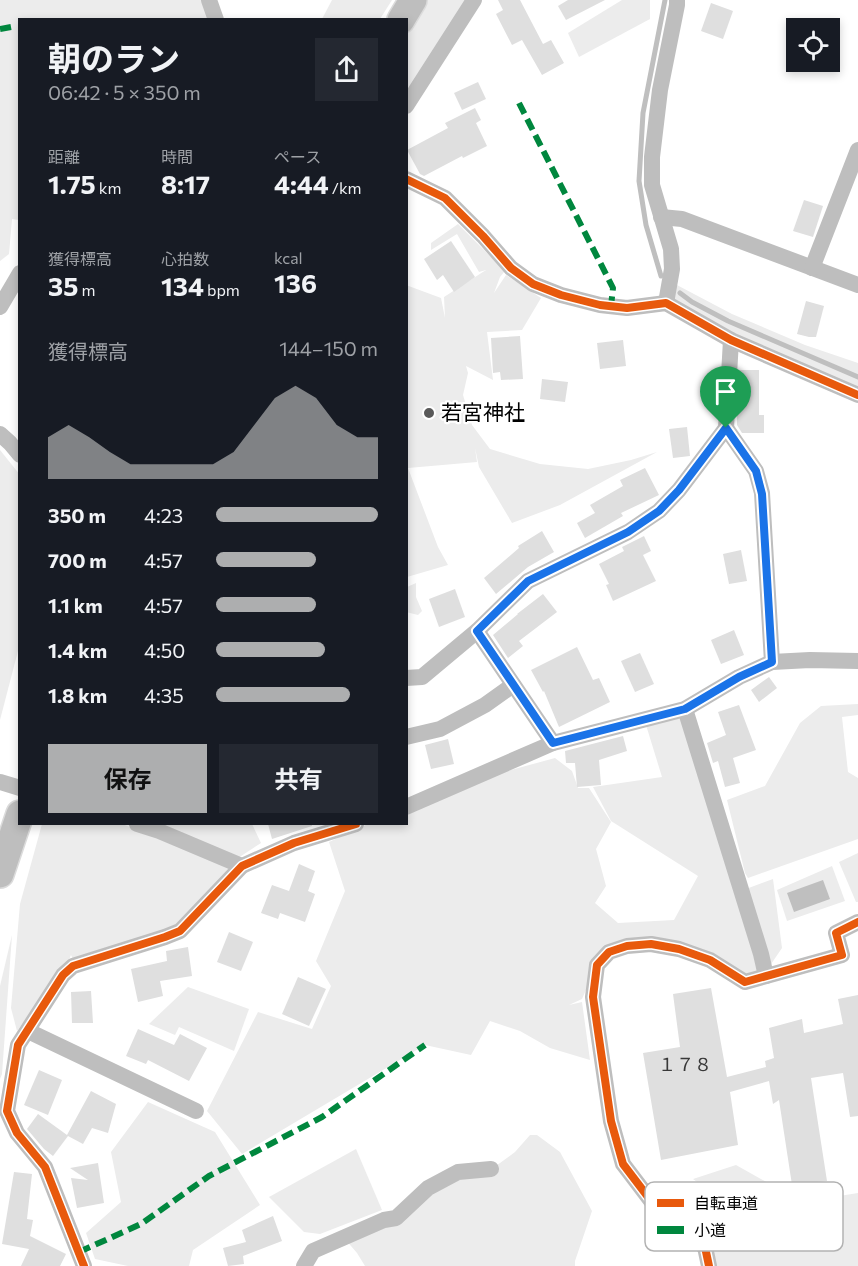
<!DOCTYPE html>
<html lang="ja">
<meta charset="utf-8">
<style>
body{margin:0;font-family:Commissioner,"Noto Sans JP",sans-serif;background:#242831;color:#f1f3f6;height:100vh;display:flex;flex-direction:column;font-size:22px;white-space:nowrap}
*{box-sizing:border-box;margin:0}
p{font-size:20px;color:#9ea1a6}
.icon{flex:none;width:33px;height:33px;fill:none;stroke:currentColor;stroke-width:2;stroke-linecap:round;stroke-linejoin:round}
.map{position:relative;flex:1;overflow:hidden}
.sheet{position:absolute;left:18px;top:18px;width:390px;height:807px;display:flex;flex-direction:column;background:#171b24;border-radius:0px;box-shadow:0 3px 9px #0003}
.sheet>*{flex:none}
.tools{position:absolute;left:786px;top:18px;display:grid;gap:12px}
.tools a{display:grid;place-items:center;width:54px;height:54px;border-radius:0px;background:#171b24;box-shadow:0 3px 9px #0003;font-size:30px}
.pin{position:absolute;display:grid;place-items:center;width:51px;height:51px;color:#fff;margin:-62px -26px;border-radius:50% 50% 50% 0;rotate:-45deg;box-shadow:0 0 6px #0007}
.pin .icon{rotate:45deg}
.round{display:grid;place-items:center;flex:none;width:63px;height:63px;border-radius:0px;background:#242831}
.head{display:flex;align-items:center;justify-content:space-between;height:102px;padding:0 30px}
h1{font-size:33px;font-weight:700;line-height:45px}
.metrics{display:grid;grid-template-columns:repeat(3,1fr);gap:9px;height:102px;padding:6px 30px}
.metrics div{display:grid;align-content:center}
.metrics b{font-size:26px;font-weight:700}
.metrics small{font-size:16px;font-weight:400}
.metrics p{font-size:16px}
.chart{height:168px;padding:12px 30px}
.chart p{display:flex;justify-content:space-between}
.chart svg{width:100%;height:108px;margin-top:6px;fill:#adaeaf;opacity:.7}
.button{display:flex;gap:12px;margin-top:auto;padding:12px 30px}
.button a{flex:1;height:69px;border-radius:0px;background:#adaeaf;color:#111;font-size:24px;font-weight:700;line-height:69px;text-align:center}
.button a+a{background:#242831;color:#f1f3f6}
ul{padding:0 30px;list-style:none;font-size:20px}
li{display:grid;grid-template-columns:96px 72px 1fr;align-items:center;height:45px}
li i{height:15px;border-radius:8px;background:#adaeaf}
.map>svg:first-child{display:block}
</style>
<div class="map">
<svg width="858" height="1266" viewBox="0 0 858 1266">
<rect width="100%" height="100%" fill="#fff"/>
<g fill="#ececec">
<polygon points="0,0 201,0 209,19 20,20 19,220 12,219 9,254 0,261"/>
<polygon points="332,0 392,0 380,19 322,19"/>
<polygon points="425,0 471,0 406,104 406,30"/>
<polygon points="622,0 650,0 650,19 579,57 568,33"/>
<polygon points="458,224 505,271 500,277 494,293 506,275 541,298 522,330 487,332 493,380 466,366 468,373 463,395 472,425 490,449 540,464 588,469 631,460 657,452 560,505 512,523 479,467 475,448 477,462 408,468 438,547 448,565 407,577 406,285 441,298 445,318 444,297 486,270 479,272 457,234 431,250 431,243"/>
<polygon points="675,284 732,314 805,345 858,363 858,391 669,305"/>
<polygon points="0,450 20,475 19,647 0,720"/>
<polygon points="416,583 416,597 422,611 418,615 406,612 407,587"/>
<polygon points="858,704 858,715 842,717 848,772 858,778 858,839 748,878 745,873 727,800 765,786 800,723 821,706"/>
<polygon points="668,718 683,719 738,892 773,879 782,948 765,973 739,978 669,941 608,950 597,965 582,999 569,1005 582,1002 590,1060 550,1048 520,1031 490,1021 471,1055 425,1045 242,1154 207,1111 258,1012 312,1029 331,986 316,961 345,891 329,842 368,824 406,824 407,806 460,784 555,758 572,771 578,788 589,788 611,822 596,849 606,886 595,903 618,923 674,920 698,876 611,821 593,787 662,777 646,725"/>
<polygon points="42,824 122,824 232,866 179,929 75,964 71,955 66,967 17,1031 11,1008 20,904"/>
<polygon points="136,824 252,824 261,843 238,858"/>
<polygon points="858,853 858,902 856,902 839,862"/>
<polygon points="832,866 845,901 787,921 777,890"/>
<polygon points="12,935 2,1074 0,1079 0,986"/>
<polygon points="188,987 249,1009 234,1051 179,1027 175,1035 149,1024"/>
<polygon points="148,1102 215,1132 260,1205 193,1250 189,1266 128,1266 95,1259 86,1233 121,1202 111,1152"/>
<polygon points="530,1135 537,1135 560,1152 592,1211 575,1261 575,1266 365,1266 357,1253 345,1239 366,1233 436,1184 491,1169 500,1163 515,1152"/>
<polygon points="356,1149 382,1210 320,1234 304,1232 269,1197"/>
<polygon points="736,1165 802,1202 858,1193 858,1266 712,1266 709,1246 731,1207 693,1179"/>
</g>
<polygon fill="#bfbfbf" points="823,880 830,899 794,912 787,893"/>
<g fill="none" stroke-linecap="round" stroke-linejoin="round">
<g stroke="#bfbfbf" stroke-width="5">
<polyline points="661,276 646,225 639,181 643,113 665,0"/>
<polyline points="680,293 692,302 728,321 858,377"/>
</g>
</g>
<g fill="#dfdfdf">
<polygon points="498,0 520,0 543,44 551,40 564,63 542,75 522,40 512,45 496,14 503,10"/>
<polygon points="568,0 605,0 566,20 558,6"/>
<polygon points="711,3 733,11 723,39 701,31"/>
<polygon points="478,82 486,99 462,110 454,93"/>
<polygon points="475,108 481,120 476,123 487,146 463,158 462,156 424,176 420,174 407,150 448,128 445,123"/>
<polygon points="804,200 823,206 813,237 793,231"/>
<polygon points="451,241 475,277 454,292 443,275 437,280 424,259"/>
<polygon points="806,301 824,306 816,337 809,337 797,334"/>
<polygon points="520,336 523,379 501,380 500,372 493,373 491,338"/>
<polygon points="623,340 626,366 600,369 597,343"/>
<polygon points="740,370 759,370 759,415 764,415 764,433 742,433 737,425 737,415 738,415"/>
<polygon points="542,379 568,382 565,402 540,399"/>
<polygon points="687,427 690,456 673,458 669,429"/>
<polygon points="645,468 659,495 621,513 623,516 585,538 577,523 595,513 590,505 623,486 620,480"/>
<polygon points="542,531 554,552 528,567 496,594 484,578 519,548 518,546"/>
<polygon points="644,536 651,551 643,555 656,581 613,601 606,585 609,584 599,564 624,551 622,547"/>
<polygon points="741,550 747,581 729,584 723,554"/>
<polygon points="455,589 465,617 439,627 429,599"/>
<polygon points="543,594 557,612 519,641 523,646 508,658 493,635 518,614 517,614"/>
<polygon points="734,630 744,655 721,664 711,640"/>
<polygon points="577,647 593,680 599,678 610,702 559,727 544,691 543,692 531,670"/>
<polygon points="640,653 654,684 635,692 621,661"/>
<polygon points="769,677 777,688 759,702 751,690"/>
<polygon points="739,705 756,750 733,758 740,783 725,787 718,761 713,763 707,743 726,735 718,712"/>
<polygon points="623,736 627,751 599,760 601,785 577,787 575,763 566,763 565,751"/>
<polygon points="448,739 454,764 431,769 425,745"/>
<polygon points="268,824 312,824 312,826 272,839"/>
<polygon points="299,864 315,871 308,891 315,894 305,922 280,913 278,919 261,913 272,885 289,891"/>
<polygon points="229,932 253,942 241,971 217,962"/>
<polygon points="188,947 192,976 160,981 163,996 138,1002 131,969 167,961 166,951"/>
<polygon points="298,977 326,989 309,1026 282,1014"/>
<polygon points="711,988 727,1077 766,1067 765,1061 774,1058 769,1028 802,1019 804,1033 843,1024 838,999 858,995 858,1116 850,1117 843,1073 811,1078 827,1181 792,1185 779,1100 773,1104 769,1081 730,1092 738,1145 661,1160 643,1053 680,1047 673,994"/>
<polygon points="91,991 93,1023 72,1023 71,992"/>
<polygon points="138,1029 174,1045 180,1034 207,1048 189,1081 148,1060 146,1064 126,1056"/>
<polygon points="39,1070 62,1080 48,1115 24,1105"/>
<polygon points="91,1091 116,1104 108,1133 92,1128 83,1144 68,1136 53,1156 44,1149 27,1129 38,1114 67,1135"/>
<polygon points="98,1163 104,1203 77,1208 71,1178 88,1180 70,1168"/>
<polygon points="14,1172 32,1174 27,1219 33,1220 30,1236 66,1254 60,1266 21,1266 29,1249 2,1244"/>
<polygon points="273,1216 282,1241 243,1256 244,1264 228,1266 223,1248 246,1242 242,1230"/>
</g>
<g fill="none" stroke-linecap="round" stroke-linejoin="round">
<defs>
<g id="trunk">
<polyline points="401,20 413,0"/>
<polyline points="0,874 20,814"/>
</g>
</defs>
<use href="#trunk" stroke="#dbdbdb" stroke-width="30"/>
<g stroke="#bebebe" stroke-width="16">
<polyline points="209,0 216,20"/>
<polyline points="406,106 474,0"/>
<polyline points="406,179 445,198 483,236 511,268 533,284 561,295 600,305 627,308 666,303 731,340 858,395"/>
<polyline points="661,217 682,219 858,285"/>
<polyline points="812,268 858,150"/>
<polyline points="666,303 672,269 671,249 652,185 652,157 660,90 677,5 677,0"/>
<polyline points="0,307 20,273"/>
<polyline points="726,428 756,471 762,493 772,662"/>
<polyline points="0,434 10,443 20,455"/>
<polyline points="477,631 553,743"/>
<polyline points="406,678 422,677 477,631 528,581 628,532 659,511 679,490 726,428 731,340"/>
<polyline points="685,709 761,954 766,976"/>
<polyline points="406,737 440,729 485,705 513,685"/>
<polyline points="0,782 20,788"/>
<polyline points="406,807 553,743 685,709 739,677 772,662 810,660 858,661"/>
<polyline points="137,824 159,831 242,866"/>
<polyline points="28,1031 196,1111"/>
<polyline points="84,1266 45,1167 17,1133 7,1111 18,1045 63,975 73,966 165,937 180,931 242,866 294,843 356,824"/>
<polyline points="304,1266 313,1251 384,1220 396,1218 428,1188 458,1172 491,1169"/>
<polyline points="709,1266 705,1247 661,1214 623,1164 611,1121 593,997 597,965 609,952 627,946 651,944 679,949 710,960 745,982 842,955 836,933 858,922"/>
</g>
<use href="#trunk" stroke="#bebebe" stroke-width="27"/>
<g stroke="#00873e" stroke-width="6" stroke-dasharray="12 6" stroke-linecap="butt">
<polyline points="0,29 11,27"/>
<polyline points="519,103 613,288 611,306"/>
<polyline points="79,1252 141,1224 209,1176 322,1117 425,1045"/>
</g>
<defs>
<g id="cycleway">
<polyline points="406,179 445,198 483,236 511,268 533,284 561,295 600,305 627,308 666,303 731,340 858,395"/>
<polyline points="84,1266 45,1167 17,1133 7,1111 18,1045 63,975 73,966 165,937 180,931 242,866 294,843 356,824"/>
<polyline points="709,1266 705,1247 661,1214 623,1164 611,1121 593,997 597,965 609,952 627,946 651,944 679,949 710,960 745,982 842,955 836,933 858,922"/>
</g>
</defs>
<use href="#cycleway" stroke="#fff" stroke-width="11"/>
<use href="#cycleway" stroke="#e8590c" stroke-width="8"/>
</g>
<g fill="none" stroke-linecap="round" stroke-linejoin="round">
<defs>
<polygon id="route" points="726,428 756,471 762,494 772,662 739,677 685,709 553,743 477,631 528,581 628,532 659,511 679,490"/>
</defs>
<use href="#route" stroke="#fff" stroke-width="12"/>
<use href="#route" stroke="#1a73e8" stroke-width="8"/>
</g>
<circle fill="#595959" stroke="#fff" stroke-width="2" cx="429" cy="413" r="6"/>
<g text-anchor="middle" stroke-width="4.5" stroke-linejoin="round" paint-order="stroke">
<g font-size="18" fill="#383838">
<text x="685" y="1071">１７８</text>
</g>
<g font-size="21" fill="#000" stroke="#fff" text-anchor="start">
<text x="441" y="420">若宮神社</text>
</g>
</g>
<rect x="645" y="1182" width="198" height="69" rx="9" fill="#fff" stroke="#b2b2b2" stroke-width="1.5"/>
<rect x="657" y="1199" width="27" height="8" fill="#e8590c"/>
<rect x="657" y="1226" width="27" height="8" fill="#00873e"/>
<g font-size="16" fill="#000">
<text x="694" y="1209">自転車道</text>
<text x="694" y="1236">小道</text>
</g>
</svg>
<div class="tools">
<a><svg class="icon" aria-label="locate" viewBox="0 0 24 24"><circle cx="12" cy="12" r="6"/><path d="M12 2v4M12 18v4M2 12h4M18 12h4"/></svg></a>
</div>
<div class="pin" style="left:726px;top:428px;background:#1e9e55"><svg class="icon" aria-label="arrive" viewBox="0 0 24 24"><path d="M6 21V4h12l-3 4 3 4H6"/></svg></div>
<section class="sheet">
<div class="head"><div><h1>朝のラン</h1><p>06:42 · 5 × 350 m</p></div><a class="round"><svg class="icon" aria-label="share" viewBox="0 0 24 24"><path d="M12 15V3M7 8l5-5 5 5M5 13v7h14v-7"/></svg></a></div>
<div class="metrics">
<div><p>距離</p><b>1.75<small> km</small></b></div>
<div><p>時間</p><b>8:17</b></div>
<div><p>ペース</p><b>4:44<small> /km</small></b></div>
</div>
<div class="metrics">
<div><p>獲得標高</p><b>35<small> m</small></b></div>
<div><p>心拍数</p><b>134<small> bpm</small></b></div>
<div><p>kcal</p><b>136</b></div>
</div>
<div class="chart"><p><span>獲得標高</span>144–150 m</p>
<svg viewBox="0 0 160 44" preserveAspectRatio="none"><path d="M0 44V27L10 22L20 27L30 33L40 38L50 38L60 38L70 38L80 38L90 33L100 22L110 11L120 6L130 11L140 22L150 27L160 27V44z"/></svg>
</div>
<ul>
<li><b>350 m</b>4:23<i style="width:100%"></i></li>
<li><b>700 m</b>4:57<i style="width:62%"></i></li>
<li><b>1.1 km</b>4:57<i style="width:62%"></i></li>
<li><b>1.4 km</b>4:50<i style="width:67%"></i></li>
<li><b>1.8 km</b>4:35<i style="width:83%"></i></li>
</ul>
<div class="button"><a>保存</a><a>共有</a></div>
</section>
</div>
